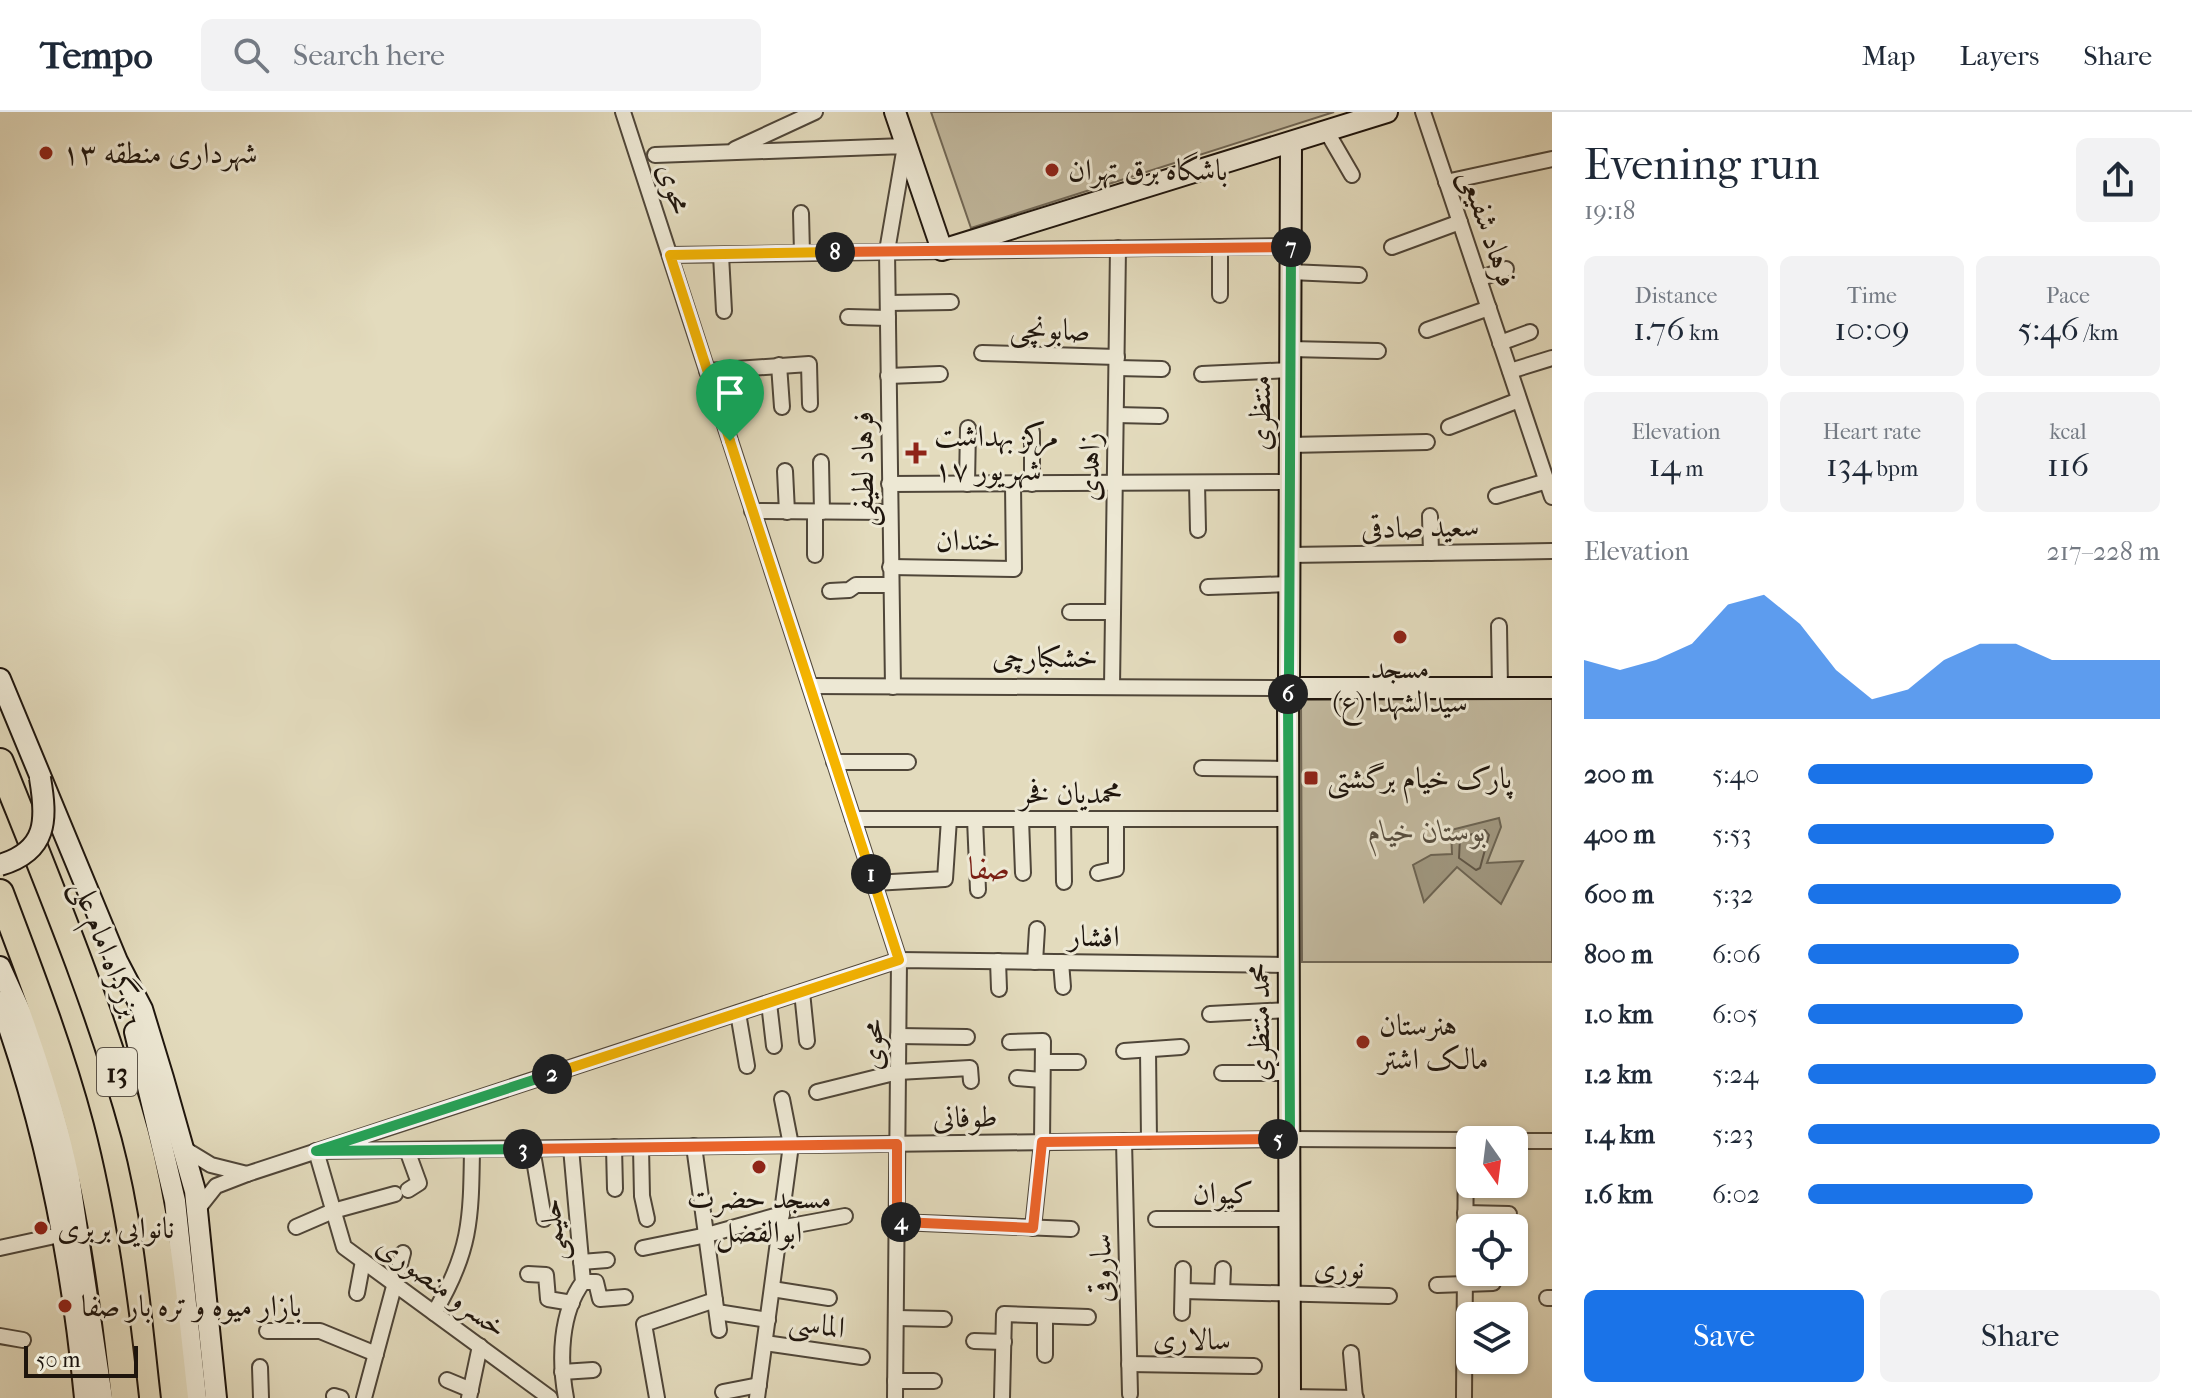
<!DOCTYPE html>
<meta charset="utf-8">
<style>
body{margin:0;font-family:"IM FELL French Canon",Amiri,serif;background:#f2f2f3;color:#1f2937;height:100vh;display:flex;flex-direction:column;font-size:30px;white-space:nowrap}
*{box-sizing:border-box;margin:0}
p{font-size:26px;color:#747a83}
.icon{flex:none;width:44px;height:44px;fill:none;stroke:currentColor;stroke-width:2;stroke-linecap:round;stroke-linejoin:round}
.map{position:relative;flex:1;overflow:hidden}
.panel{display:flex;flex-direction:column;background:#fff;width:640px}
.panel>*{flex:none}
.needle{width:52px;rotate:166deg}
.fabs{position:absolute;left:1456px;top:1014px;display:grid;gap:16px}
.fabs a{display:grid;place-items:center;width:72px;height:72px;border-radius:12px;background:#fff;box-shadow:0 2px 6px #0004;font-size:40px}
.scale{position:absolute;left:24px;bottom:20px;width:114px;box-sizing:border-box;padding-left:8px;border:4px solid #1e150d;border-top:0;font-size:22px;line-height:28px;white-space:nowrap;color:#1e150d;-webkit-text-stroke:6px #ede8d4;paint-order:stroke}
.pin{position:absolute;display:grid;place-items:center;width:68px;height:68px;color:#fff;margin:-82px -34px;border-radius:50% 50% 50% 0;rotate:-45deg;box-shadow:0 0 8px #0007}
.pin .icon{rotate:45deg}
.km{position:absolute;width:40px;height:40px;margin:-20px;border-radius:50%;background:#222;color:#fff;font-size:22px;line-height:40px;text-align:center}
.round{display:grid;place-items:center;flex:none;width:84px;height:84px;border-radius:12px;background:#f2f2f3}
.head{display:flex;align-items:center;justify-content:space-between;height:136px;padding:0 32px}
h1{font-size:44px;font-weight:600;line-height:60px}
.metrics{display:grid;grid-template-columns:repeat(3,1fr);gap:12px;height:136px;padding:8px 32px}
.metrics div{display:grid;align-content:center;border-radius:12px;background:#f2f2f3;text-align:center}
.metrics b{font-size:34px;font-weight:600}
.metrics small{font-size:22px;font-weight:400}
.metrics p{font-size:22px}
.chart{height:224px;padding:16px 32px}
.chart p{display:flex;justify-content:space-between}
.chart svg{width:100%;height:144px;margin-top:8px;fill:#1a73e8;opacity:.7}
.cta{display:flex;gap:16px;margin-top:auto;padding:16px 32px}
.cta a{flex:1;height:92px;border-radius:12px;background:#1a73e8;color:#fff;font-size:32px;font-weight:600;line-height:92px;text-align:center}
.cta a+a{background:#f2f2f3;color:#1f2937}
ul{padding:0 32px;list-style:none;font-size:26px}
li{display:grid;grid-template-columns:128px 96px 1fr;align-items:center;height:60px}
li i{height:20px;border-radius:10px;background:#1a73e8}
header{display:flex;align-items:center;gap:48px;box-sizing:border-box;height:112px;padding:0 40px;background:#fff;border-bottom:2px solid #e0e1e3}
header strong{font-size:38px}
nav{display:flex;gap:44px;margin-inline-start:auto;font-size:28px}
.search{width:560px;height:72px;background:#f2f2f3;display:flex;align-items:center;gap:20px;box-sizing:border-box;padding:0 28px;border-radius:12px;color:#747a83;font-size:30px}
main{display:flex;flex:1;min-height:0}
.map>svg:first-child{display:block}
</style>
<header>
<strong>Tempo</strong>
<div class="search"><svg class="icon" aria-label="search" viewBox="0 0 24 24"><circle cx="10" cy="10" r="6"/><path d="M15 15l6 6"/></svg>Search here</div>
<nav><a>Map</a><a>Layers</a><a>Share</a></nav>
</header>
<main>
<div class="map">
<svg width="1552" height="1286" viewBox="0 0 1552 1286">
<rect width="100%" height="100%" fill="#e3dbbd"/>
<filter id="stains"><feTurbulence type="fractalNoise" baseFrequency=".0025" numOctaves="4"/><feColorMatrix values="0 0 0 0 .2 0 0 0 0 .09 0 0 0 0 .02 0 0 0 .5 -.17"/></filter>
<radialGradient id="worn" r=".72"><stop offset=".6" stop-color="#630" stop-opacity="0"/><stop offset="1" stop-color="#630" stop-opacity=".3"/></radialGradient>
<g fill="#c2b99f" stroke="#706756" stroke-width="2">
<polygon points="931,0 1334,0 971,116"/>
<polygon points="1552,587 1552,850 1302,850 1301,588"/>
</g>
<polygon fill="#a09881" stroke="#6c6453" stroke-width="2" points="1499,706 1501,715 1487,751 1523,749 1501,792 1457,755 1424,790 1413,753 1431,743 1452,742 1451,718"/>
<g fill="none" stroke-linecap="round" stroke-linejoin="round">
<polygon stroke="#5f5647" stroke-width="2" points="1485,718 1489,723 1480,756 1476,758 1459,746 1460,726"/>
<defs>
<g id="street">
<polyline points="623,0 899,848 895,1286"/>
<polyline points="1423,0 1552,385"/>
<polyline points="1327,20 1352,63"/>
<polyline points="735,37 815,0"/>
<polyline points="655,43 905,34 887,139 893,575"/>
<polyline points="1446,70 1552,47"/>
<polyline points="801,101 802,141"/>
<polyline points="1220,135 1220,183"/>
<polyline points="1392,135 1460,110"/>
<polyline points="670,143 1291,134"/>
<polyline points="721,143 724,199"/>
<polyline points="1290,160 1359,163"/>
<polyline points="1479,167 1506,157"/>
<polyline points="888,191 951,190"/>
<polyline points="848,205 888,206"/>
<polyline points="1427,218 1489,196"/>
<polyline points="1500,231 1530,220"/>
<polyline points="1290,237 1378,239"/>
<polyline points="982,241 1117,245"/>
<polyline points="779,253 782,295"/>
<polyline points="1117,256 1162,257"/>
<polyline points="707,259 809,252 810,292"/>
<polyline points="1510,259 1552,246"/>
<polyline points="1202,262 1290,258"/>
<polyline points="888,264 940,262"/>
<polyline points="1116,303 1160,304"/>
<polyline points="1449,315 1519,288"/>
<polyline points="1290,333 1427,330"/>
<polyline points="821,350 822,400"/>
<polyline points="785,359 787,400"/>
<polyline points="1197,371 1198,418"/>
<polyline points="889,372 1290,370"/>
<polyline points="967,372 968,316"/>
<polyline points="1032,372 1032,320"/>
<polyline points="1496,384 1547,369"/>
<polyline points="752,399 890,400"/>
<polyline points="815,400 815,443"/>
<polyline points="1430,404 1431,441"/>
<polyline points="1289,443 1552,439"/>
<polyline points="890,455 1014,457 1013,372"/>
<polyline points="1208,475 1289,472"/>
<polyline points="830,479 849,478 856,473 890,473"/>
<polyline points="1070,500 1113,500"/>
<polyline points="1499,514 1500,576"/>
<polyline points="810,574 1281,576"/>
<polyline points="1112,575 1118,136"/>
<polyline points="834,650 908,650"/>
<polyline points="1202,656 1289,657"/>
<polyline points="853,707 1289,707"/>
<polyline points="975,707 978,778"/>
<polyline points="1021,707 1023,761"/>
<polyline points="1063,707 1064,770"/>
<polyline points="1098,761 1116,757 1116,707"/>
<polyline points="874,771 945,767 949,707"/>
<polyline points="998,849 999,877"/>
<polyline points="1035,850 1037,817"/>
<polyline points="1061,850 1063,875"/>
<polyline points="802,880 807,929"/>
<polyline points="769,891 774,934"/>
<polyline points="738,901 747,954"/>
<polyline points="1210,902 1289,898"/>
<polyline points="898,924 967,925"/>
<polyline points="1010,930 1043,929 1042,1030 1033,1116"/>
<polyline points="1148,938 1149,1029"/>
<polyline points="1124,939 1181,935"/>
<polyline points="1043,950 1078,950"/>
<polyline points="1222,961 1289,961"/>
<polyline points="1017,966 1042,968"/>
<polyline points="817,980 898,960 970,956 971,969"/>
<polyline points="1124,1029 1130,1282"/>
<polyline points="1514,1029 1552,1029"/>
<polyline points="694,1034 719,1218"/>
<polyline points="614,1035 615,1077"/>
<polyline points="641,1035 642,1084 647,1107"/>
<polyline points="183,1036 211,1053 247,1062 216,1074 197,1098"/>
<polyline points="532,1036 544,1107"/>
<polyline points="407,1038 419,1071 408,1078"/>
<polyline points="247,1062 899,848 1289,853"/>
<polyline points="1465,1101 1509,1102"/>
<polyline points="1156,1107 1289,1107"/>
<polyline points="897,1110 1071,1117"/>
<polyline points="296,1115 333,1099 395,1082"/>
<polyline points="780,1116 845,1104"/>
<polyline points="0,1136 64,1122"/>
<polyline points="643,1136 707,1123 782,1102"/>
<polyline points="581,1150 607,1148"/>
<polyline points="528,1162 546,1163 548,1187 572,1191"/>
<polyline points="583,1170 596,1170 600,1187 625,1185"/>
<polyline points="1437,1173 1493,1171"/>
<polyline points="772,1177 829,1186"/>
<polyline points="1183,1179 1389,1184"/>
<polyline points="1222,1180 1223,1157"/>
<polyline points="357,1181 363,1149"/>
<polyline points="1547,1186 1552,1186"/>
<polyline points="717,1200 768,1208"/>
<path d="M434 1201C471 1139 471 1107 472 1037"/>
<polyline points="1182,1201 1183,1157"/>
<polyline points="896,1206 944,1207"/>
<polyline points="267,1219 320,1219 376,1242"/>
<polyline points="0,1224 23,1228"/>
<polyline points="974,1229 1004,1230"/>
<polyline points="765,1231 862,1245"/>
<polyline points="1351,1241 1355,1286"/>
<polyline points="1045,1243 1045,1204"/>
<polyline points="1129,1252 1254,1254"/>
<polyline points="260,1255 261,1286"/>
<polyline points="562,1260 593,1258"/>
<polyline points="447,1268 471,1278"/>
<polyline points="895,1269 934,1269"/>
<polyline points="723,1280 759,1273"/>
<polyline points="334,1284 341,1286"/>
<polyline points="1290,1285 1356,1286"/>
<polyline points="364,1286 403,1141"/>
<polyline points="469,1286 480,1234"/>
<polyline points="550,1286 344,1135 316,1039 1290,1027 1470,1028"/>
<path d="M566 1286C559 1248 560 1201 583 1170L571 1036"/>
<polyline points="657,1286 644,1212 715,1188"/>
<polyline points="757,1286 791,1033 782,987"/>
<polyline points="1002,1286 1004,1202 1088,1205"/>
<polyline points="1464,1286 1466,1028"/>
</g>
<g id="secondary">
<polyline points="895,0 942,138 1387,0"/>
<polyline points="0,567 117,849 142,897 163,966 195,1079 216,1286"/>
<polyline points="1289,571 1291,32"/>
<polyline points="1297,576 1552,576"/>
<polyline points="1288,582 1290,1286"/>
<polyline points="0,855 33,928 67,1051 102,1286"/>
<path d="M0 890C47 1018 72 1150 85 1286"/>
<polyline points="135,920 175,1089 196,1286"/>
</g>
<g id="highway">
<path d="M0 650C49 773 100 894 135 1022 158 1108 165 1198 175 1286"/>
<path d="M0 781C29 858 59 935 80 1014 103 1102 115 1195 125 1286"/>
</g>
</defs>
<use href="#street" stroke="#4f4639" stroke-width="18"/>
<use href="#secondary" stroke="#1e150d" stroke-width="24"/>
<use href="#highway" stroke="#1e150d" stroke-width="30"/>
<use href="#street" stroke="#ede8d4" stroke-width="14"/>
<use href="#secondary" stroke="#ede8d4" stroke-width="20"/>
<use href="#highway" stroke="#e3dbbd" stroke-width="26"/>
<defs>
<path id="secondary-bridge" d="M0 753C48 739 47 707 40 666"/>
</defs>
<use href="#secondary-bridge" stroke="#1e150d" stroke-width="24" stroke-linecap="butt"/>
<use href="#secondary-bridge" stroke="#ede8d4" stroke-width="20"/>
</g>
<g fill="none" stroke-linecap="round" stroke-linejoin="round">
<defs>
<polyline id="split-1" points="730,329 871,762"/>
<polyline id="split-2" points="552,962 899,848 871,762"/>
<polyline id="split-3" points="523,1037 316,1039 552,962"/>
<polyline id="split-4" points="523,1037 897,1032 897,1110 901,1110"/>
<polyline id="split-5" points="901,1110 1033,1116 1042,1030 1278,1027"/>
<polyline id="split-6" points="1278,1027 1290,1027 1288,582"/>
<polyline id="split-7" points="1288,582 1281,576 1289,571 1291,135"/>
<polyline id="split-8" points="835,140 1291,135"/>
<polyline id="split-9" points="730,329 670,143 835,140"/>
</defs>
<use href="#split-1" stroke="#fff" stroke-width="16"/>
<use href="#split-2" stroke="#fff" stroke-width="16"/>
<use href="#split-3" stroke="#fff" stroke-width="16"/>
<use href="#split-4" stroke="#fff" stroke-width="16"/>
<use href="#split-5" stroke="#fff" stroke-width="16"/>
<use href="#split-6" stroke="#fff" stroke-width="16"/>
<use href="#split-7" stroke="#fff" stroke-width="16"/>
<use href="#split-8" stroke="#fff" stroke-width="16"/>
<use href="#split-9" stroke="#fff" stroke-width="16"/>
<use href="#split-1" stroke="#f5b400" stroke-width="10"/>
<use href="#split-2" stroke="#f5b400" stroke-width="10"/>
<use href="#split-3" stroke="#22a559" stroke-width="10"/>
<use href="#split-4" stroke="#f0652b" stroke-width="10"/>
<use href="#split-5" stroke="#f0652b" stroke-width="10"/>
<use href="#split-6" stroke="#22a559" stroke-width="10"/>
<use href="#split-7" stroke="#22a559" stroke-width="10"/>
<use href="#split-8" stroke="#f0652b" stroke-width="10"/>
<use href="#split-9" stroke="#f5b400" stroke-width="10"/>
</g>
<g fill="#8f2418" stroke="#ede8d4" stroke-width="3">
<circle cx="46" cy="41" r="8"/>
<circle cx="1052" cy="58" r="8"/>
<path d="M912 329h8v8h8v8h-8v8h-8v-8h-8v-8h8z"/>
<circle cx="1400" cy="525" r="8"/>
<rect x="1303" y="658" width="16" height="16" rx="4"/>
<circle cx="1363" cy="930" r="8"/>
<circle cx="759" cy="1055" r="8"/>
<circle cx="41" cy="1116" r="8"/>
<circle cx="65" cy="1194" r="8"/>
</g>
<g text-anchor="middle" stroke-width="6" stroke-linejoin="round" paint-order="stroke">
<rect fill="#ede8d4" stroke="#5c5449" stroke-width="2" x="97" y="936" width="40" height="48" rx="6"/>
<g font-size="28" font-weight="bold" fill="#1e150d">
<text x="117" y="970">13</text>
</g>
<g font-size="30" fill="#1e150d" stroke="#ede8d4" text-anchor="start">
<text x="62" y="51">شهرداری منطقه ۱۳</text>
<text x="1068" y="68">باشگاه برق تهران</text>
<text x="934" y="334">مرکز بهداشت<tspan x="934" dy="34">۱۷ شهریور</tspan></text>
<text x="1400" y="566" text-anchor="middle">مسجد<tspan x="1400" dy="34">سیدالشهدا (ع)</tspan></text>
<text x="1327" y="676">پارک خیام برگشتی</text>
<text x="1379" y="923">هنرستان<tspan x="1379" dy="34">مالک اشتر</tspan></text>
<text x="759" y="1096" text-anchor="middle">مسجد حضرت<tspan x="759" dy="34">ابوالفضل</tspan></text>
<text x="57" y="1126">نانوایی بربری</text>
<text x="81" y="1204">بازار میوه و تره بار صفا</text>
</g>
<g font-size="30" fill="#1e150d" stroke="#ede8d4">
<text transform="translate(675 76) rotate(72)" y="10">محوی</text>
<text transform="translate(1489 116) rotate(71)" y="10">فرهاد شفیعی</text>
<text transform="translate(1050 217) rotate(2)" y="10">صابونچی</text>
<text transform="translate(1260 301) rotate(-90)" y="10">منتظری</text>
<text transform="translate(1089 355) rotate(-89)" y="10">زاهدی</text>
<text transform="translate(863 357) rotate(-90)" y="10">فرهاد لطیفی</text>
<text transform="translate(1420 415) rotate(-1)" y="10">سعید صادقی</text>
<text transform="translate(968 428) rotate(-1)" y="10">خندان</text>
<text x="1045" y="555">خشکبارچی</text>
<text x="1071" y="691">محمدیان فخر</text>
<text transform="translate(1094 824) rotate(1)" y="10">افشار</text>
<text transform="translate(107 836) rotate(69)" y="10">بزرگراه امام علی</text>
<text transform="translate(1259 910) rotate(-90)" y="10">محمد منتظری</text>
<text transform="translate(872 933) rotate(-90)" y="10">محوی</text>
<text transform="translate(965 1005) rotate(-1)" y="10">طوفانی</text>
<text x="1223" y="1091">کیوان</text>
<text transform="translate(552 1118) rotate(-95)" y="10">حلیمی</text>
<text transform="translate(1101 1156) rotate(-91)" y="10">ساروقی</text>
<text transform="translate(1339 1156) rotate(1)" y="10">نوری</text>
<text transform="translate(442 1174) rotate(36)" y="10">خسرو منصوری</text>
<text transform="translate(817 1212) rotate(8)" y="10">الماسی</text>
<text transform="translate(1192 1227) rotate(1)" y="10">سالاری</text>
</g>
<g font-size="30" font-style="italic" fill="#574e40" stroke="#ede8d4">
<text x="1427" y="729">بوستان خیام</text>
</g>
<g font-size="32" fill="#7a1f14" stroke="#ede8d4">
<text x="989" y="767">صفا</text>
</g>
</g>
<rect width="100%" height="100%" filter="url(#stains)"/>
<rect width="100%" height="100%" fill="url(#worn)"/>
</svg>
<div class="fabs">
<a><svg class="needle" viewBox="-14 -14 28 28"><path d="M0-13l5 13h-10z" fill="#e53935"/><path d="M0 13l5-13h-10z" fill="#747a83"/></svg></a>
<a><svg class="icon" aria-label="locate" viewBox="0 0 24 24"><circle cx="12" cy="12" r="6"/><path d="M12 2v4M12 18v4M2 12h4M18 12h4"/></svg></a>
<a><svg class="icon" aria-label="layers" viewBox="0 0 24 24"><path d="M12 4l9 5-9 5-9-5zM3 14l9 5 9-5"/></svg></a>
</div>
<div class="scale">50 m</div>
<div class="pin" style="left:730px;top:329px;background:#1e9e55"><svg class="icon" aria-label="arrive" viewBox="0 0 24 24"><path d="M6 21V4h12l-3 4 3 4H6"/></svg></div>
<b class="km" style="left:871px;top:762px">1</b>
<b class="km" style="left:552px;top:962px">2</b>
<b class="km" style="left:523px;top:1037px">3</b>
<b class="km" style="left:901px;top:1110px">4</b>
<b class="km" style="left:1278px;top:1027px">5</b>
<b class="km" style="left:1288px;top:582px">6</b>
<b class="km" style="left:1291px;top:135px">7</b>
<b class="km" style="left:835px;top:140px">8</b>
</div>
<section class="panel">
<div class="head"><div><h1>Evening run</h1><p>19:18</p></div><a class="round"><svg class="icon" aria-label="share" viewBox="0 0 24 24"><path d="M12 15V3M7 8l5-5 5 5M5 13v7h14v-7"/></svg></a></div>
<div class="metrics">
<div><p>Distance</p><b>1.76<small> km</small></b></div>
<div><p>Time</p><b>10:09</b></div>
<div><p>Pace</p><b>5:46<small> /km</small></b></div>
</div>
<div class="metrics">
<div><p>Elevation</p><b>14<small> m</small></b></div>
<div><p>Heart rate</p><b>134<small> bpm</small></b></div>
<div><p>kcal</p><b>116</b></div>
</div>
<div class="chart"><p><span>Elevation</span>217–228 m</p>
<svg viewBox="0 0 160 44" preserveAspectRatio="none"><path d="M0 44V26L10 29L20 26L30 21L40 9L50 6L60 15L70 29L80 38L90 35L100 26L110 21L120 21L130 26L140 26L150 26L160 26V44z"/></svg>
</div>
<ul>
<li><b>200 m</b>5:40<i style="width:81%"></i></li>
<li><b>400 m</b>5:53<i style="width:70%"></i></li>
<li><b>600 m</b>5:32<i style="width:89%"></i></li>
<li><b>800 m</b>6:06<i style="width:60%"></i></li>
<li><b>1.0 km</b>6:05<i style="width:61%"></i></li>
<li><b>1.2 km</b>5:24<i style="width:99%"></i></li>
<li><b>1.4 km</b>5:23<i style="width:100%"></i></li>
<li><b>1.6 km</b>6:02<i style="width:64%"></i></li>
</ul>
<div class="cta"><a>Save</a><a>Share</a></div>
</section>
</main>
